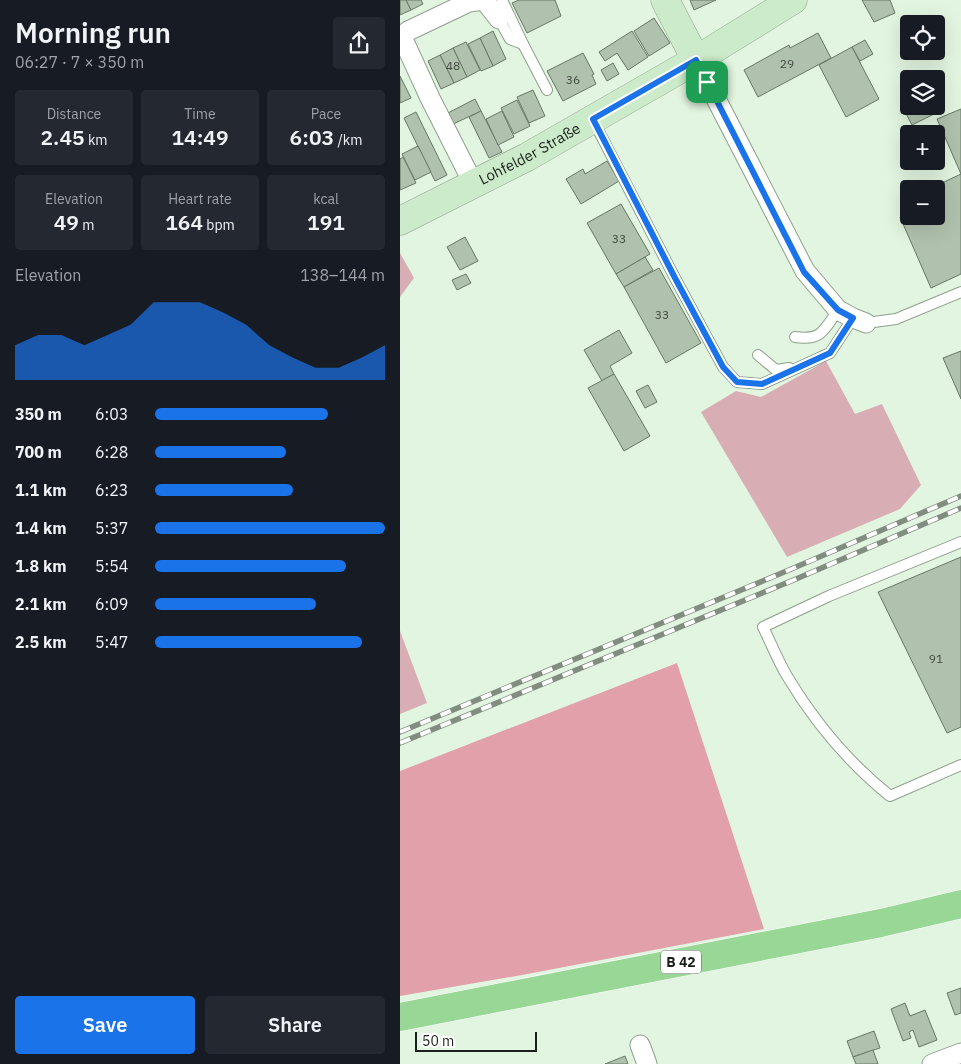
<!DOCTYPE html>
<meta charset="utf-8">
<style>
body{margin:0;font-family:"IBM Plex Sans",sans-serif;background:#242831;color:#f1f3f6;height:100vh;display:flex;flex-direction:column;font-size:19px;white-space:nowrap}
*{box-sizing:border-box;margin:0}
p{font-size:16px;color:#9ea1a6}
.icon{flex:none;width:28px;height:28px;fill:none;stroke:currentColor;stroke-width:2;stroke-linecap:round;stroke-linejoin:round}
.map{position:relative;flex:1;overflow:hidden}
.side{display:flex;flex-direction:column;background:#171b24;width:400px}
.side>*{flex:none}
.controls{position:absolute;left:500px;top:15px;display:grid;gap:10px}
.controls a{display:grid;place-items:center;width:45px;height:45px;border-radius:5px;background:#171b24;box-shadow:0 5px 20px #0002;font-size:25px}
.scale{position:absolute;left:15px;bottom:12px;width:122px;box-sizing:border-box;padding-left:5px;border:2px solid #1a211a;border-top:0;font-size:14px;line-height:18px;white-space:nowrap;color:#1a211a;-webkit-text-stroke:4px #fff;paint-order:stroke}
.pin{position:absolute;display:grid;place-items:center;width:42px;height:42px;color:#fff;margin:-21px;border-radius:10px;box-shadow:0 2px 8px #0006}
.round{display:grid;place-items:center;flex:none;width:52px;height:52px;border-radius:5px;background:#242831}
.headline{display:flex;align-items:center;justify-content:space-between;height:85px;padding:0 15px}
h1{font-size:28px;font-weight:600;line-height:38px}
.metrics{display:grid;grid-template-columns:repeat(3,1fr);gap:8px;height:85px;padding:5px 15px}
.metrics div{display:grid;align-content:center;border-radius:5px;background:#242831;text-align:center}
.metrics b{font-size:21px;font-weight:600}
.metrics small{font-size:14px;font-weight:400}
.metrics p{font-size:14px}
.chart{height:140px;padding:10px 15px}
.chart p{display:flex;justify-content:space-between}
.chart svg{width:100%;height:90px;margin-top:5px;fill:#1a73e8;opacity:.7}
.cta{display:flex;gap:10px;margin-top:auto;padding:10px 15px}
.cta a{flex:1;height:58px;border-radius:5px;background:#1a73e8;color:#fff;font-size:20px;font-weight:600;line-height:58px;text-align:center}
.cta a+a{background:#242831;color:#f1f3f6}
ul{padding:0 15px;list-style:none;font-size:16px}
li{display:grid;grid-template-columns:80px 60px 1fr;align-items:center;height:38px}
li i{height:12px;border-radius:6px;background:#1a73e8}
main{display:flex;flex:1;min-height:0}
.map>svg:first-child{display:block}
</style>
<main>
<section class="side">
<div class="headline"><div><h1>Morning run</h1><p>06:27 · 7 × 350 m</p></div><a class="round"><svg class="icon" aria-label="share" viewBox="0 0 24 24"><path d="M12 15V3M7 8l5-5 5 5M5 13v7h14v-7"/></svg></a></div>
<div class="metrics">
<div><p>Distance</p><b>2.45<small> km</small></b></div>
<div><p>Time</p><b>14:49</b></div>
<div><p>Pace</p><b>6:03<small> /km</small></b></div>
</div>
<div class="metrics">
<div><p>Elevation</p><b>49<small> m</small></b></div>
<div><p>Heart rate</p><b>164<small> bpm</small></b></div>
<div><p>kcal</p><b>191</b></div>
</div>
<div class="chart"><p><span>Elevation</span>138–144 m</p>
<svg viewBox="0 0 160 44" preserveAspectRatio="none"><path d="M0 44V27L10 22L20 22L30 27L40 22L50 17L60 6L70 6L80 6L90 11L100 17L110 27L120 33L130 38L140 38L150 33L160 27V44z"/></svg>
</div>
<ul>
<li><b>350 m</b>6:03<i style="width:75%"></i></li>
<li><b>700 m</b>6:28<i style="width:57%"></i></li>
<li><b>1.1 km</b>6:23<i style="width:60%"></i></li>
<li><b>1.4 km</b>5:37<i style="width:100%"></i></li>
<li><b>1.8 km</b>5:54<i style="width:83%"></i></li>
<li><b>2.1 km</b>6:09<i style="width:70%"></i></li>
<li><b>2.5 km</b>5:47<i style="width:90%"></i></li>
</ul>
<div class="cta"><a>Save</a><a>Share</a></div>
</section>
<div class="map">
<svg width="561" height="1064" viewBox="0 0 561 1064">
<rect width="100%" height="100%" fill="#e2f5e0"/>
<g fill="#d8aeb4">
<polygon points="0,253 14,278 0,297"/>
<polygon points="426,361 455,414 482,404 521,485 500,509 387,557 301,412 336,391 361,397"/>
<polygon points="0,631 27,703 0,714"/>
</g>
<polygon fill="#e1a0aa" points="277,663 364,929 122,975 0,996 0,771"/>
<g fill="#b0c2ae" stroke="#677866">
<polygon points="0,0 6,0 11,10 0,15"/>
<polygon points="6,0 21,0 23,4 11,10"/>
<polygon points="119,0 155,0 161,16 127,33 112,3"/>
<polygon points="290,0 316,0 294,10"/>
<polygon points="462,0 490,0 495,13 474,22"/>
<polygon points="254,18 270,43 249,56 234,31"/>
<polygon points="93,31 106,59 93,66 80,38"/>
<polygon points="232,31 248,57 228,70 217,53 205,61 199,52"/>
<polygon points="418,33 431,58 358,97 344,70 389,45 390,48"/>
<polygon points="80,38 93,66 81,71 68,44"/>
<polygon points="465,40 473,54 460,61 452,47"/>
<polygon points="66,42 80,70 67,77 53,48"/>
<polygon points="452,47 479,99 446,117 419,65"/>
<polygon points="53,48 67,77 54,83 40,55"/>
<polygon points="183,53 194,74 192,75 196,84 163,101 147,71"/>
<polygon points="40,55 54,83 41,89 28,61"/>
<polygon points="213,63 219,74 207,81 201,70"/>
<polygon points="0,76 11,98 0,103"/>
<polygon points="133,90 145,116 129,123 117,97"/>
<polygon points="75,99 81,111 51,125 46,114"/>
<polygon points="117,100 130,126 114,134 101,108"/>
<polygon points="509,106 535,106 538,112 512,125 503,108"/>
<polygon points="561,109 561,274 531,288 500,217 509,213 509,216 536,216 536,189 529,189 561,174 537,119"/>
<polygon points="81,111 102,152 89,158 69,117"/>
<polygon points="102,111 114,137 98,145 86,119"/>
<polygon points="16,112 47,175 35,181 4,118"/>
<polygon points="18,146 31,172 15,180 2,154"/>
<polygon points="3,157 16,183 0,190 0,159"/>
<polygon points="207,161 219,181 181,204 166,179 183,169 185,174"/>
<polygon points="221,204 250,254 216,274 187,223"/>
<polygon points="65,237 78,261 60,270 47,247"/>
<polygon points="245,257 253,270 224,287 216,274"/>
<polygon points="259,268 301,343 266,363 224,287"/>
<polygon points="66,274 71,283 57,290 52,280"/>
<polygon points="219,330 232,353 210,366 214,374 202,381 184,350"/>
<polygon points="561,351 561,399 543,358"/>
<polygon points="214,374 250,436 224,451 188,388"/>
<polygon points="248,385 257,402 245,408 236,391"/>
<polygon points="561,557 561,727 547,733 478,592"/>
<polygon points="561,988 561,1013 555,1015 547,993"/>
<polygon points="505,1003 510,1016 525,1010 537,1040 519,1047 513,1030 509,1032 511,1038 503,1041 491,1009"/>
<polygon points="474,1031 480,1048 453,1057 447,1041"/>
<polygon points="473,1050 478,1064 456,1064 453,1057"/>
<polygon points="225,1056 228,1064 205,1064"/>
</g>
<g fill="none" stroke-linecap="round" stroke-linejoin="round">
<defs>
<g id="lane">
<polyline points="102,0 123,44 147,90"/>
<polyline points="99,19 110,39 123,44"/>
<polyline points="193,120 275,278 323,367 337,382 362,384 430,353 453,318"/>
<polyline points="466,323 496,319 561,292"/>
<path d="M395 337C422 341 424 330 438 310"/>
<polyline points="358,355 376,370 389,368"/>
<path d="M561 542 429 596 363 627C371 643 378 661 387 676 414 721 449 763 490 796L561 765"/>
</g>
<g id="street">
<polyline points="296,60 405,271 438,310 453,318 466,323"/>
<polyline points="74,185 30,98 2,37 8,31 69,2 84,0 99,19"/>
<polyline points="240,1045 247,1064"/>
<polyline points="532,1064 561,1053"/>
</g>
<g id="secondary">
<polyline points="265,0 296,60"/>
<path id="s1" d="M0 221 127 157 296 60 393 0"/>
</g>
<polyline id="primary" points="0,1017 481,923 561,904"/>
</defs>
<use href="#lane" stroke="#8e9f8c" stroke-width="12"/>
<use href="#street" stroke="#8e9f8c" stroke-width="21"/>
<use href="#secondary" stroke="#8e9f8c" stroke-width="29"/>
<use href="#primary" stroke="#fff" stroke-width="29"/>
<use href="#lane" stroke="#fff" stroke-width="10"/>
<use href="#street" stroke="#fff" stroke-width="19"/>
<use href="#secondary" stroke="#ccebca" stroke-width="28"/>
<use href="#primary" stroke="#99d796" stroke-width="28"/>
<defs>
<g id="rail">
<polyline points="0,732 389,570 561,496"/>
<polyline points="0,743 396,579 561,508"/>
</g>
</defs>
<use href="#rail" stroke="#808d7f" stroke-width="5.5"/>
<use href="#rail" stroke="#fff" stroke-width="4" stroke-dasharray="11" stroke-linecap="butt"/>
</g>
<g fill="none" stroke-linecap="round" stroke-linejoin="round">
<defs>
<polygon id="route" points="296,60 404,272 438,310 453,318 430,353 362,384 337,382 323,367 275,278 193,119"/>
</defs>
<use href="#route" stroke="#fff" stroke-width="10"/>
<use href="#route" stroke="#1a73e8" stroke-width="6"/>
</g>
<g text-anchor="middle" stroke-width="5" stroke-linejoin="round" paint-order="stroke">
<g font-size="12" fill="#40493f">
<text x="387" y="68">29</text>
<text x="53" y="70">48</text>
<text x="173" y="84">36</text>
<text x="219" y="243">33</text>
<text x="262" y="319">33</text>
<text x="536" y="663">91</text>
</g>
<rect fill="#fff" stroke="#5f645f" stroke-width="1" x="261" y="950.5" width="40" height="23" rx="4"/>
<g font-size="14" font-weight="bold" fill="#1a211a">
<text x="281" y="967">B 42</text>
</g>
<g font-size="15" fill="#1a211a" stroke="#fff">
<text dy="5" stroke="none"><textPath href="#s1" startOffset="146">Lohfelder Straße</textPath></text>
</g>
</g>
</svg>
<div class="controls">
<a><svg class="icon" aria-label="locate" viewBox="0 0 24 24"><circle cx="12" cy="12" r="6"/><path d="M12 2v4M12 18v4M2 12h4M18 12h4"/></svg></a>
<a><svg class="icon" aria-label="layers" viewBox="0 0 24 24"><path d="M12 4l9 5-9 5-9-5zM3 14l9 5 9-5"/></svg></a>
<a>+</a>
<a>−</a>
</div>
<div class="scale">50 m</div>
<div class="pin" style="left:307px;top:82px;background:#1e9e55"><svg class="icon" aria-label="arrive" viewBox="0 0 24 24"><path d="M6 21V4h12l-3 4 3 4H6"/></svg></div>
</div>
</main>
